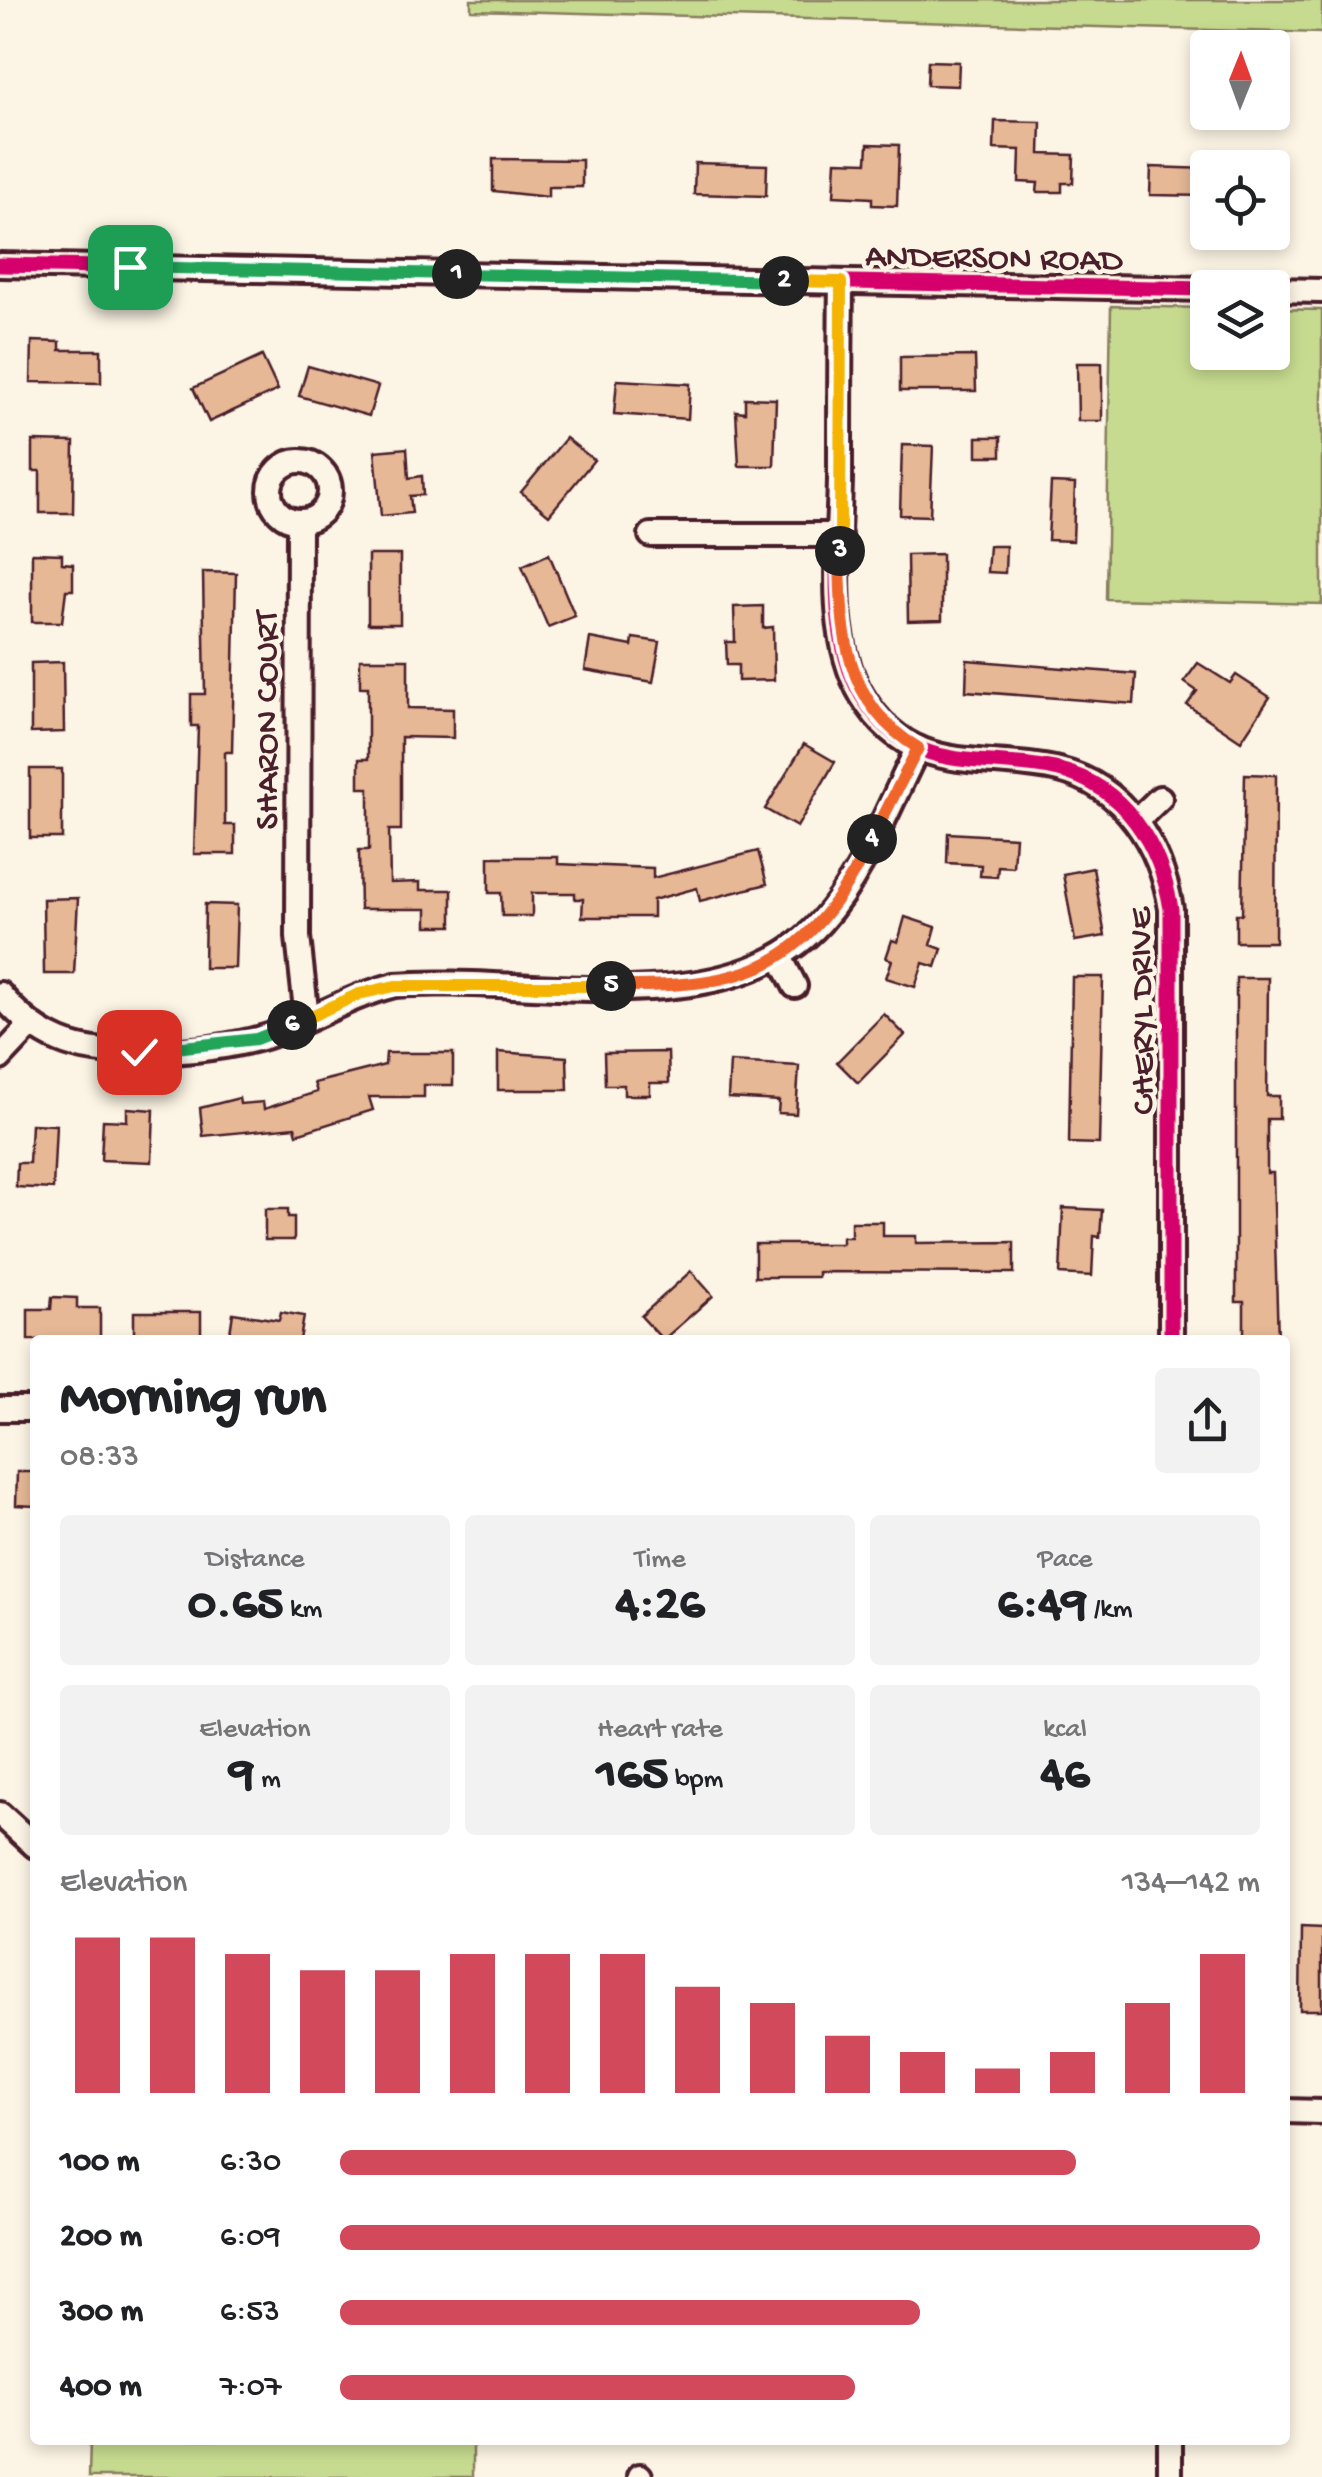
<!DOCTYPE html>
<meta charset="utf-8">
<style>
body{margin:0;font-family:"Gochi Hand",sans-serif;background:#f2f2f2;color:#202124;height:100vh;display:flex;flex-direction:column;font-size:38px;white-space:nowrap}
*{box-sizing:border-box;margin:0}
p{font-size:32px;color:#757577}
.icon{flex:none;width:55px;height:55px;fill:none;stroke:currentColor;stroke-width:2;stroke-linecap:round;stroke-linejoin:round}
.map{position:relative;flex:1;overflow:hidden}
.panel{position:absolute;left:30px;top:1335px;width:1260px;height:1110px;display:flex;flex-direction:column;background:#fff;border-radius:10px;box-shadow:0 5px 15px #0003}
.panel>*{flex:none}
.needle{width:65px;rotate:1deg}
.controls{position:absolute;left:1190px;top:30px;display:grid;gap:20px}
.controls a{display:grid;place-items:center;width:100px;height:100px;border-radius:10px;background:#fff;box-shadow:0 5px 15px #0003;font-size:50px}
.pin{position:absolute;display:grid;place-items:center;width:85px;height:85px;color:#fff;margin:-42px;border-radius:20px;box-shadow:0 5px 15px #0006}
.km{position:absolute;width:50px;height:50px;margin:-25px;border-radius:50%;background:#222;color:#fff;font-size:28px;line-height:50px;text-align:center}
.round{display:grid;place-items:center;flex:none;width:105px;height:105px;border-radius:10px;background:#f2f2f2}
.summary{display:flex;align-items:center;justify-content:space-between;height:170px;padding:0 30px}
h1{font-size:55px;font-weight:700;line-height:75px}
.figures{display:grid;grid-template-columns:repeat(3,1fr);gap:15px;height:170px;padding:10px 30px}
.figures div{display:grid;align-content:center;border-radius:10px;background:#f2f2f2;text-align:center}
.figures b{font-size:50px;font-weight:700}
.figures small{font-size:28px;font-weight:400}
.figures p{font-size:28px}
.chart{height:280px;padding:20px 30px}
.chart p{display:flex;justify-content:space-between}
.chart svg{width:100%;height:180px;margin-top:10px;stroke:#d1495b;stroke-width:6}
ul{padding:0 30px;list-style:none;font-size:32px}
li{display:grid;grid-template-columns:160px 120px 1fr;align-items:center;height:75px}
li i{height:25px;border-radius:12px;background:#d1495b}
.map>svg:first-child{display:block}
</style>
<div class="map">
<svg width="1322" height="2477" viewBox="0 0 1322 2477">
<rect width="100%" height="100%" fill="#fcf5e5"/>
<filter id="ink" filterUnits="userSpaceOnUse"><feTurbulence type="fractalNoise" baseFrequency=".01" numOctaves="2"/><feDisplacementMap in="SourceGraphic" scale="20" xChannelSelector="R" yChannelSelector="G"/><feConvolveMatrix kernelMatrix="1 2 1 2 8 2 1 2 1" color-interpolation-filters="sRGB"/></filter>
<g filter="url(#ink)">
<g fill="#c7db90" stroke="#887d5e" stroke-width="2.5">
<polygon points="471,0 1322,0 1322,33 471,10"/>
<polygon points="1111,306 1207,308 1208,352 1272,352 1273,309 1322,310 1322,604 1106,599"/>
<polygon points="90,2440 473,2440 473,2477 89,2477"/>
</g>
<g fill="#e6b896" stroke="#4a1f2b" stroke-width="2.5">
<polygon points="928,61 959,62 958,86 927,85"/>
<polygon points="995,121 1041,122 1040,154 1074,155 1073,183 1062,183 1062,192 1037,192 1038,183 1019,182 1020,150 994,149"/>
<polygon points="868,144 899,145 897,206 872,205 872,198 834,196 836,161 867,162"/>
<polygon points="493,159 582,160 582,187 548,187 548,197 493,191"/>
<polygon points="695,163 767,165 766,196 694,194"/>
<polygon points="1151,167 1208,169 1208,196 1150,195"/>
<polygon points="32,341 60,342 60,350 101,350 101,383 31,382"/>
<polygon points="262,356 278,390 209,422 193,388"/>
<polygon points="975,356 976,391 900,391 900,357"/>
<polygon points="1077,363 1102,363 1102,421 1078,421"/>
<polygon points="308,366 378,386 369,416 299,396"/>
<polygon points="617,380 690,384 688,419 614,414"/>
<polygon points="745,398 776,399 774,466 739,466 736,411 745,412"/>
<rect x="977" y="437" width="24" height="19"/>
<polygon points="566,438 594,460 549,515 521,492"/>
<polygon points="33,441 74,442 73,513 40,513 40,471 33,471"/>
<polygon points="902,445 933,446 930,516 900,515"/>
<polygon points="407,448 409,478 422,476 423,495 410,496 412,513 381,516 375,451"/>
<polygon points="1051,483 1075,484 1073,541 1048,540"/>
<polygon points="989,546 1006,546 1005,573 987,572"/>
<polygon points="32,553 62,554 62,563 73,564 73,590 66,590 62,622 32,622"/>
<polygon points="549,554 575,616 548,627 522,566"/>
<polygon points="942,554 942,620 908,621 907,555"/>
<rect x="368" y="555" width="32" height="69"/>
<polygon points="203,572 236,573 232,752 225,752 225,825 235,825 235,854 194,854 198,726 191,726 191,694 205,694"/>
<polygon points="763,606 763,628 773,627 774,680 738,681 738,665 727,665 726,642 735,642 734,607"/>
<polygon points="590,638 632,646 633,638 660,642 653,682 585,670"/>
<polygon points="360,659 408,659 408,708 453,709 453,738 401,737 401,830 389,830 390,883 420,882 420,890 452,890 452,926 427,926 427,909 360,909 359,850 369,850 369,788 359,788 359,759 368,759 368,687 360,687"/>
<polygon points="967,660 1136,674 1134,704 966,691"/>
<polygon points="63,662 64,732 31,733 31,663"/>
<polygon points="1198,663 1230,683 1236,675 1270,697 1241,741 1187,705 1197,691 1184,682"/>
<polygon points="804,744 835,762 797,827 765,809"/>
<rect x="30" y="769" width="32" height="69"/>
<polygon points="1245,774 1276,775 1275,942 1236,942 1236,914 1242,914"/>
<polygon points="948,833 1015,837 1013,867 998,866 997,877 980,876 981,865 947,863"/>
<polygon points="758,851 767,884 700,901 697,888 653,900 653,917 582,917 583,899 575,899 575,893 532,893 532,916 502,916 501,893 489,893 489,857 558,857 558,864 653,868 653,878"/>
<polygon points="1093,868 1105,936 1075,941 1063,874"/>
<polygon points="78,898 74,974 44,974 43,899"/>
<polygon points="205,904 237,905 235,968 204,968"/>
<polygon points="905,917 936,927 931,945 942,949 936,967 923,963 915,987 886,978 892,960 886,958 892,940 898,942"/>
<polygon points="1072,977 1103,977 1099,1144 1069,1143"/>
<polygon points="1236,978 1268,978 1267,1096 1279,1096 1279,1119 1267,1119 1267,1173 1273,1173 1278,1340 1244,1340 1244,1302 1236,1302"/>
<polygon points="884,1014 905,1035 858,1083 837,1062"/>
<polygon points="498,1052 567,1057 568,1090 498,1090"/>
<polygon points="668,1052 669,1083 650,1083 650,1095 624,1095 624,1085 605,1085 604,1053"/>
<polygon points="386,1053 453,1053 453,1085 424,1085 424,1097 369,1097 373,1110 297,1134 295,1127 203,1136 200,1108 239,1098 240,1104 263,1102 264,1109 317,1092 314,1083 385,1065"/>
<polygon points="730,1062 799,1066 796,1114 778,1113 779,1101 728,1098"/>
<polygon points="127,1108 154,1110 152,1162 101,1160 103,1120 127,1121"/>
<polygon points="31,1124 56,1125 53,1189 16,1187 17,1163 29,1163"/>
<polygon points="1063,1208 1102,1210 1100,1237 1094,1236 1092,1276 1060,1274"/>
<polygon points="265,1209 288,1209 288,1217 294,1217 294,1240 265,1240"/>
<polygon points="851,1222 883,1222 883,1236 916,1236 916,1243 1014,1242 1014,1273 818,1272 818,1277 755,1277 755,1244 842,1244 842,1237 851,1237"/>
<polygon points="691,1271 713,1296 663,1340 641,1316"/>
<polygon points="52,1297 77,1298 77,1308 100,1308 100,1340 28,1340 28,1309 51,1309"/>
<rect x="134" y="1312" width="67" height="28"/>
<polygon points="281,1312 304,1316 300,1340 229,1340 233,1313 279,1320"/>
<polygon points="17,1472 35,1472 35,1506 16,1505"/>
<polygon points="1301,1928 1322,1929 1322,2010 1300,2010"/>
</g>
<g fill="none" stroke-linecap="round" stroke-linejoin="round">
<defs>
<g id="minor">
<polyline points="0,265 1208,289"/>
<path d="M841 282C840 348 840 414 840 479 839 546 826 636 862 696 913 780 982 752 1059 770 1124 786 1161 846 1171 909V1340"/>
<polyline points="1272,290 1322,291"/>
<circle cx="300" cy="491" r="30"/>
<polyline points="299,521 298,937 307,1019"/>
<polyline points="651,535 839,535"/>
<polyline points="1136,821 1160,798"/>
<polyline points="780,957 795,986"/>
<path d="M0 994C16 1013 36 1031 60 1041 109 1062 224 1052 274 1034 316 1018 351 996 395 985 524 974 727 1028 821 922 864 874 889 805 918 748"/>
<polyline points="0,1058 31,1025"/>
<polyline points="0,1409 35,1409"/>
<polyline points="0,1814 35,1846"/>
<polyline points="1285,2111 1322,2112"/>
<polyline points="1170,2440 1170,2477"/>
<polyline points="640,2476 640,2477"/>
</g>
</defs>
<use href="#minor" stroke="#4a1f2b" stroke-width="30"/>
<use href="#minor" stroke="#fcf5e5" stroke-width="22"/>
<defs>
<g id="cycleway">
<polyline points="0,265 1208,289"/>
<path d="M841 282C840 348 840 414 840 479 839 546 826 636 862 696 913 780 982 752 1059 770 1124 786 1161 846 1171 909V1340"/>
</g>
</defs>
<use href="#cycleway" stroke="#fcf5e5" stroke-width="21"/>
<use href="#cycleway" stroke="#d6006c" stroke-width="15"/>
</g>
</g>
<g fill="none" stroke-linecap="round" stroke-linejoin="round" filter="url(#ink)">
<defs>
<polyline id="split-1" points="130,267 457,274"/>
<polyline id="split-2" points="457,274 784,281"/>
<polyline id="split-3" points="784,281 841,282 840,551"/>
<path id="split-4" d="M840 551C841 631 843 703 918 748L872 839"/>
<path id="split-5" d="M611 986C751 988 807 968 872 839"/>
<polyline id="split-6" points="292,1025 359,994 395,986 611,986"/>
<polyline id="split-7" points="139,1052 256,1039 292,1025"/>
</defs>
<use href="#split-1" stroke="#fff" stroke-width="20"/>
<use href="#split-2" stroke="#fff" stroke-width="20"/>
<use href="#split-3" stroke="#fff" stroke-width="20"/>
<use href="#split-4" stroke="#fff" stroke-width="20"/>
<use href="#split-5" stroke="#fff" stroke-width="20"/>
<use href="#split-6" stroke="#fff" stroke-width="20"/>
<use href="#split-7" stroke="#fff" stroke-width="20"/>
<use href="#split-1" stroke="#22a559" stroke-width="12"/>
<use href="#split-2" stroke="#22a559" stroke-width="12"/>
<use href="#split-3" stroke="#f5b400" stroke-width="12"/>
<use href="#split-4" stroke="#f0652b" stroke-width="12"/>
<use href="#split-5" stroke="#f0652b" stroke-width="12"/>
<use href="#split-6" stroke="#f5b400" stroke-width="12"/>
<use href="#split-7" stroke="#22a559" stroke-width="12"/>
</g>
<g text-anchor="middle" stroke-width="9" stroke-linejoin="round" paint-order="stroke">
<g font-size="35" fill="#4a1f2b" stroke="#fcf5e5">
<text transform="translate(994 255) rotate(1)" y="12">ANDERSON ROAD</text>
<text transform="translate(264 720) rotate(-90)" y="12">SHARON COURT</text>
<text transform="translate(1139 1011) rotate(-91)" y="12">CHERYL DRIVE</text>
</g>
</g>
</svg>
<div class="controls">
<a><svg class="needle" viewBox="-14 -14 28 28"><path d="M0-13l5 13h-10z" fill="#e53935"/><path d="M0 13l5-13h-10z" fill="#757577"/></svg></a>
<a><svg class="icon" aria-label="locate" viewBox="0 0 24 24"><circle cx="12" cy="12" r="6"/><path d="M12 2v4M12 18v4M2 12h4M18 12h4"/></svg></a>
<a><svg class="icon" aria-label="layers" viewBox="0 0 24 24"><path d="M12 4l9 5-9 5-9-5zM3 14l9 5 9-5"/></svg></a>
</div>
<div class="pin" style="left:130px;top:267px;background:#1e9e55"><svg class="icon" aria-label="arrive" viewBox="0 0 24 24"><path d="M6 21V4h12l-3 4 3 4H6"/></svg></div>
<div class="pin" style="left:139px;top:1052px;background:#d93025"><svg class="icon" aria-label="check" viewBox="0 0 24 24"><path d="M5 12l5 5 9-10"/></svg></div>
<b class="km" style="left:457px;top:274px">1</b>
<b class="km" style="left:784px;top:281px">2</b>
<b class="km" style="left:840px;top:551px">3</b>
<b class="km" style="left:872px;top:839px">4</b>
<b class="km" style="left:611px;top:986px">5</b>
<b class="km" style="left:292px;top:1025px">6</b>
<section class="panel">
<div class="summary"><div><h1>Morning run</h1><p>08:33</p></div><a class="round"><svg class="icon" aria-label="share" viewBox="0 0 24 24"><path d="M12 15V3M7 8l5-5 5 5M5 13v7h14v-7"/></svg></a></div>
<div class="figures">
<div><p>Distance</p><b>0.65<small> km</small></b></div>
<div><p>Time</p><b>4:26</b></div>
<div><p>Pace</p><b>6:49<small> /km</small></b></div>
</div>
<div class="figures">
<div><p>Elevation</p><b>9<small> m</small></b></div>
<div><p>Heart rate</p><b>165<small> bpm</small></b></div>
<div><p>kcal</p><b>46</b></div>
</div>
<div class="chart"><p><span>Elevation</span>134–142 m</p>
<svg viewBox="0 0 160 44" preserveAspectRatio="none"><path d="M5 44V6M15 44V6M25 44V10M35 44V14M45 44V14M55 44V10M65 44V10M75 44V10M85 44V18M95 44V22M105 44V30M115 44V34M125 44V38M135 44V34M145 44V22M155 44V10"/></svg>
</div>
<ul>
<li><b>100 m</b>6:30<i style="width:80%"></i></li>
<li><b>200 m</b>6:09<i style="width:100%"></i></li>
<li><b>300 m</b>6:53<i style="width:63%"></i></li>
<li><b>400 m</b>7:07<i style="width:56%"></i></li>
</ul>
</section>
</div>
